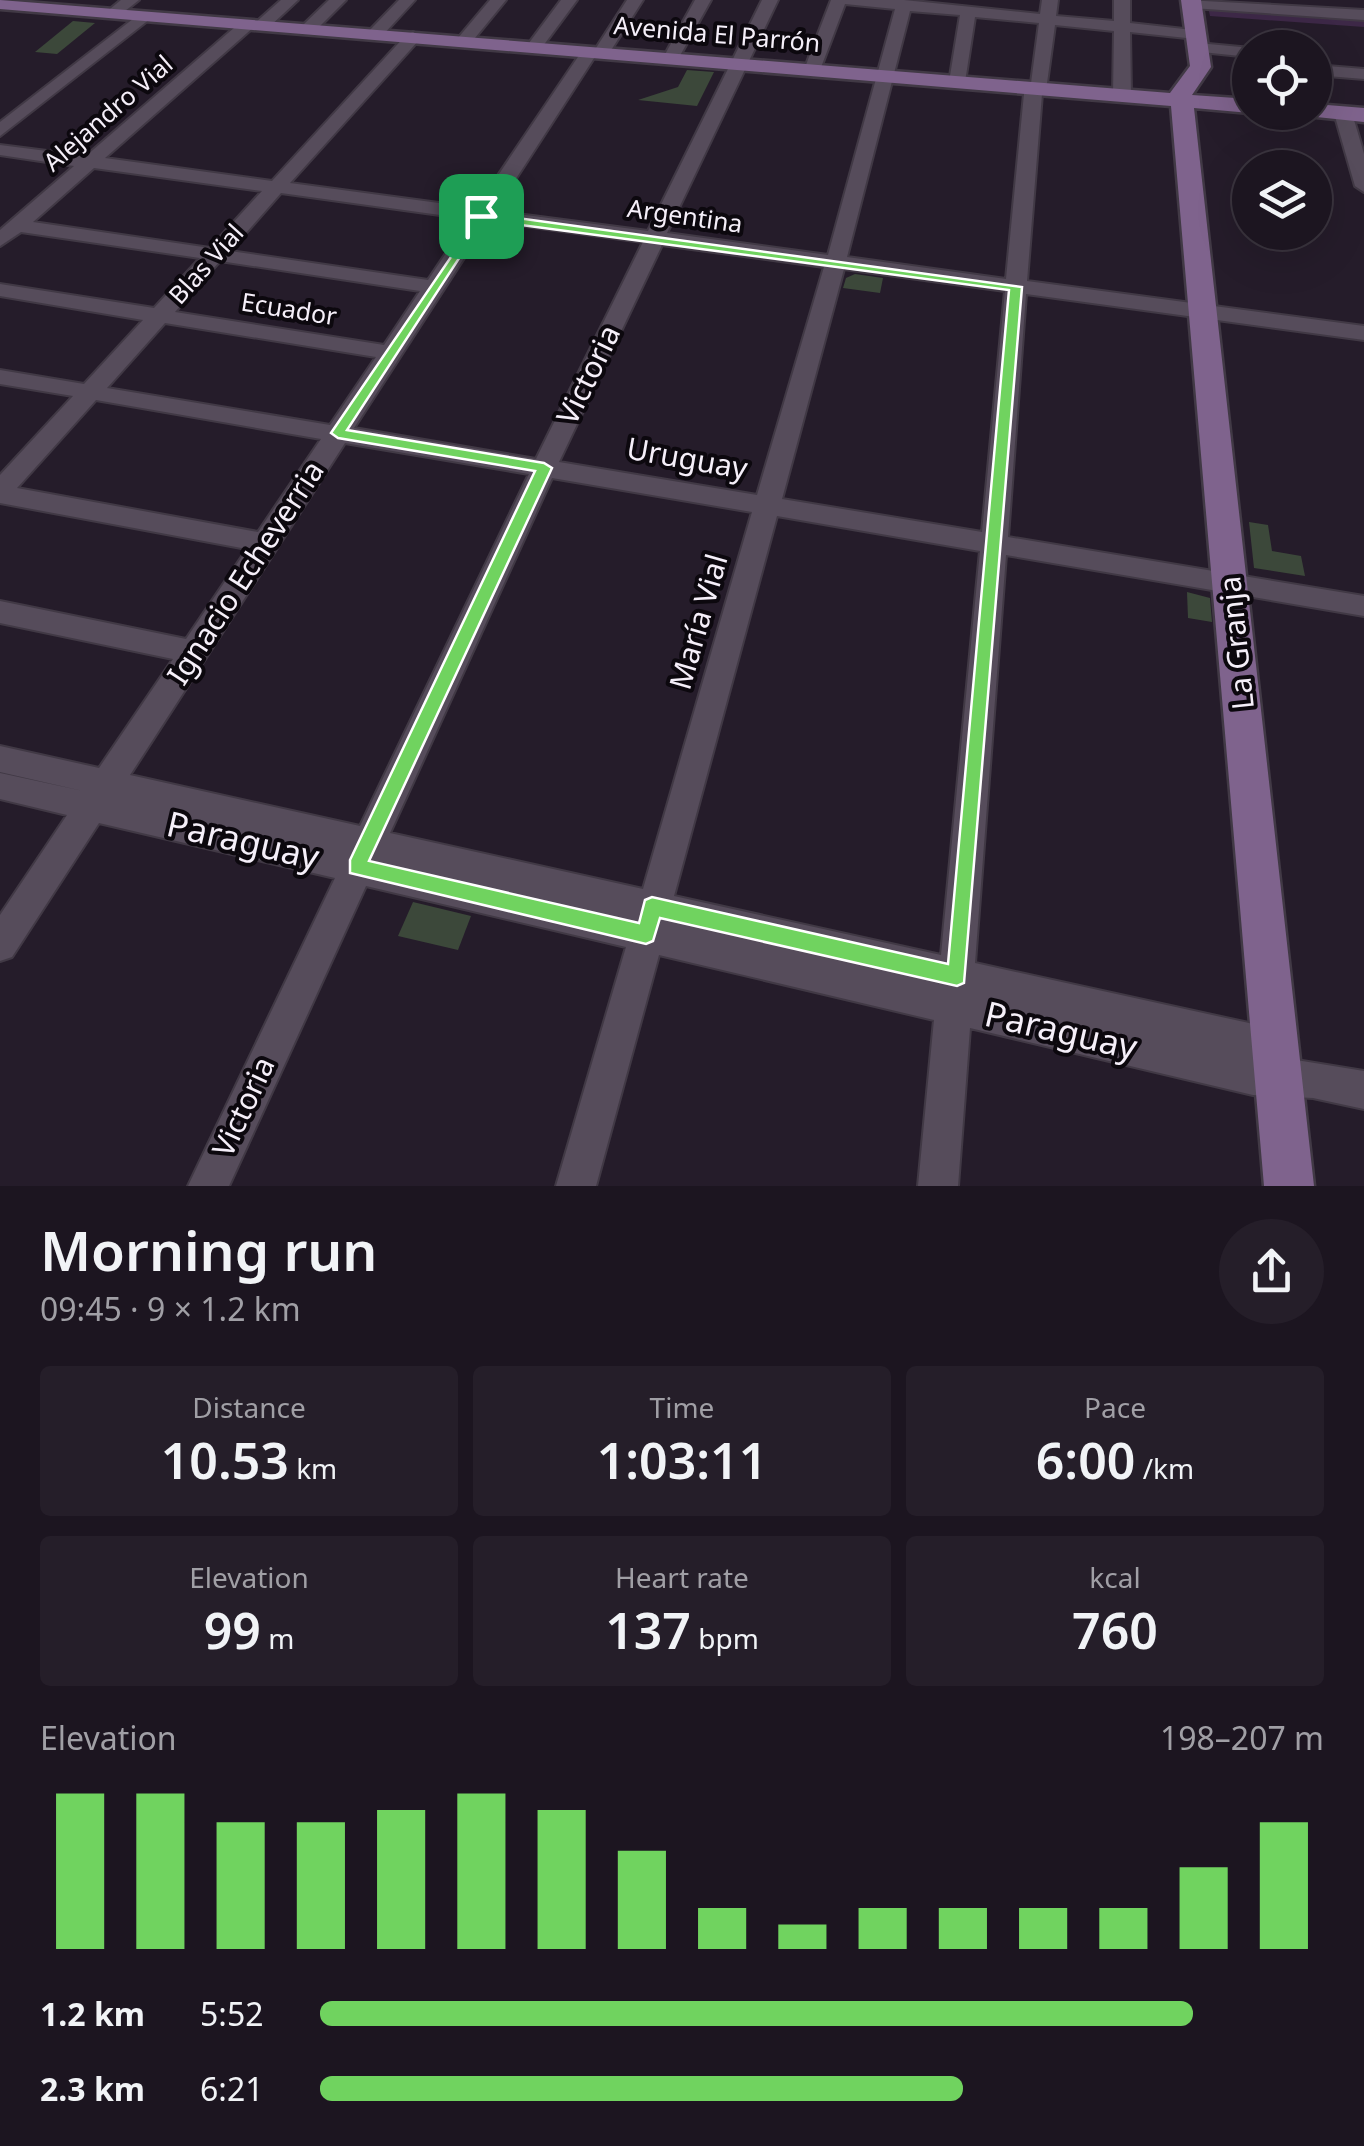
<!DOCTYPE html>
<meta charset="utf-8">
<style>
body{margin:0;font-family:"Noto Sans",sans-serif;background:#251e29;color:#f1f3f6;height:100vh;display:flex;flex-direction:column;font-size:38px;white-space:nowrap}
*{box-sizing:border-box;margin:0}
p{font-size:32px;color:#a09fa5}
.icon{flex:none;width:55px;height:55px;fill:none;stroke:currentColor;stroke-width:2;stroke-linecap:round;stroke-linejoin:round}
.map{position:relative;height:1186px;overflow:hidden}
.side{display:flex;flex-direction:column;background:#1c1520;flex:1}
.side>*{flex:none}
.tools{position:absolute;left:1232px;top:30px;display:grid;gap:20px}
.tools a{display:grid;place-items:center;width:100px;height:100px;border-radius:50%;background:#1c1520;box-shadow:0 10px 40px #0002,0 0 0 2px #3a343e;font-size:50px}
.pin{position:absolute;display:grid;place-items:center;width:85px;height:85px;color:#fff;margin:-42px;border-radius:20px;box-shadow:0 5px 15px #0006}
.round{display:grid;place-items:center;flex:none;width:105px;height:105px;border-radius:52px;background:#251e29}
.head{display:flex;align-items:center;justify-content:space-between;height:170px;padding:0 40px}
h1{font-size:55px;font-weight:600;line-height:75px}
.stats{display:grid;grid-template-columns:repeat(3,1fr);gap:15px;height:170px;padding:10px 40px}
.stats div{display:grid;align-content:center;border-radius:10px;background:#251e29;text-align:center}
.stats b{font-size:50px;font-weight:600}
.stats small{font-size:28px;font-weight:400}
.stats p{font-size:28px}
.chart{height:280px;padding:20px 40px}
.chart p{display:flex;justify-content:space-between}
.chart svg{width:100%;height:180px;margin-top:10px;stroke:#70d35f;stroke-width:6}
ul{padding:0 40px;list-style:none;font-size:32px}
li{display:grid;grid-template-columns:160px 120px 1fr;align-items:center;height:75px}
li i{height:25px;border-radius:12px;background:#70d35f}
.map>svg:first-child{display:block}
</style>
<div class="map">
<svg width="1364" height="1186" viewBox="0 0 1364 1186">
<rect width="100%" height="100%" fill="#251c2a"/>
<polygon fill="#3d2847" points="1208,7 1364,18 1364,27 1210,16"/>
<g fill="#3c483a">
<polygon points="73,21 95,23 57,54 35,52"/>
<polygon points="687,70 714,72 697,106 638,100 678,87"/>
<polygon points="855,274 883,278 880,293 843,288 846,278"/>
<polygon points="1249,522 1268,525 1272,551 1301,556 1305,576 1254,568"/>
<polygon points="1187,592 1210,598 1212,622 1188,618"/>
<polygon points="413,902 471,916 458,950 398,936"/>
</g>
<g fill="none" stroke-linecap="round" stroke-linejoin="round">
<defs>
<g id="minor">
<polygon points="121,0 139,0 120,15 110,15 110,9"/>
<path d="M281 0H298L268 28 255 26 105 158 272 181 407 34 413 32 421 37 419 40 290 183 476 208 584 48H596L627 0H643L608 55H596L495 211 648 231 762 0H778L667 233 828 255 895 9 845 4 820 70 806 74 804 70 831 0H904L1040 14 1042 0H1058L1056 16 1114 21V0H1130V23L1202 31V37L1196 39 1130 32 1131 95 1122 100 1113 95 1114 31 1055 25 1047 83 1042 94 1027 281 1364 326V340L1026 294 1008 537 1364 596V616L1006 555 975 963 1276 1029 1289 1035 1295 1048 1290 1059 1364 1071V1109L1313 1098 1253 1095 970 1028 958 1186H918L934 1020 659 955 596 1186H556L626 947 366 886 229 1186H188L335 878 99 823 12 957 0 961V915L67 815 0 799V773L83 791 0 772V746L99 768 173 659 0 623V601L186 639 247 549 0 503V475L73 396 0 384V370L84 384 143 320 0 296V284L154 308 200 258 21 232 0 246V230L74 166 0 155V145L86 156 242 21 255 23ZM910 11 960 15 949 82 957 87 965 82 975 17 1039 23 1031 83 1024 94 1006 279 847 257ZM94 168 262 191 210 248 33 222ZM281 193 469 219 428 280 230 251ZM488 221 643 242 536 459 354 428ZM662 245 824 267 757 495 559 462ZM220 261 420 291 384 345 175 312ZM844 269 1005 291 982 532 782 499ZM165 323 376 357 330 425 107 388ZM96 400 321 439 258 532 17 488ZM345 443 529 474 360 826 130 775ZM552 478 752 512 643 889 390 833ZM777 516 980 551 941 955 674 896Z"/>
<polygon points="329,0 346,0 315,31 303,31 303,25"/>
<polygon points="399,0 415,0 381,37 369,37 369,31"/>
<polygon points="490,0 506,0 470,44 458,44 458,38"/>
<polygon points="561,0 577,0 540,50 528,50 526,47"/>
<polygon points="695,0 711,0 677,61 665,61 663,58"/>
<polygon points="1186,0 1364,10 1364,20 1192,8 1187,6"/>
<polygon points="142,12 155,15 0,136 0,122"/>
<polygon points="1198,43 1251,48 1250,57 1192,51 1192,45"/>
<polygon points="1315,65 1364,69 1364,79 1315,75"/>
<polygon points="1343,108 1352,113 1364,154 1364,192 1355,186 1334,113"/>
</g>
<g id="major">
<polygon points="0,0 1170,93 1190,66 1181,0 1201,0 1211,67 1192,95 1250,99 1250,113 1194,108 1314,1186 1264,1186 1171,106 0,9"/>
<polygon points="1315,104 1364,108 1364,122 1307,116 1305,112 1315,112"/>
</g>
</defs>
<use href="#minor" stroke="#413945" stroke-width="4"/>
<use href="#major" stroke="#413945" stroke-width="5"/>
<use href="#minor" fill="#564c5b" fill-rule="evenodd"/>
<use href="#major" fill="#7f638d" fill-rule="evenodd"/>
</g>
<path fill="#70d35f" stroke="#fff" stroke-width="2.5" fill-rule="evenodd" d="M481 213 1022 287 964 983 957 986 660 918 653 941 646 944 350 873V860L535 471 338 438 331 433ZM484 220 1009 290 948 964 652 897 645 900 639 923 369 861 552 468 544 463 347 430Z"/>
<g text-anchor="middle" stroke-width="8" stroke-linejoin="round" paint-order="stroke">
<g font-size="25" fill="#f5eff9" stroke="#0c080e">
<text transform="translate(717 34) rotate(5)" y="9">Avenida El Parrón</text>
<text transform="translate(108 113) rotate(-41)" y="9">Alejandro Vial</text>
<text transform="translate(685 216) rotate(8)" y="9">Argentina</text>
<text transform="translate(206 264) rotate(-48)" y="9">Blas Vial</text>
<text transform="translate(289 309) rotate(9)" y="9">Ecuador</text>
</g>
<g font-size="30" fill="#f5eff9" stroke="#0c080e">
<text transform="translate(589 375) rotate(-64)" y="10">Victoria</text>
<text transform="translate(687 459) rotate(10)" y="10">Uruguay</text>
<text transform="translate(246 573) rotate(-57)" y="10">Ignacio Echeverria</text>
<text transform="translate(699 622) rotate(-74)" y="10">María Vial</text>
<text transform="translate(1237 643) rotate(-96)" y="10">La Granja</text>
<text transform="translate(244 1107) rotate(-65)" y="10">Victoria</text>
</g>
<g font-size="35" fill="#f5eff9" stroke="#0c080e">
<text transform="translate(243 841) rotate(13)" y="12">Paraguay</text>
<text transform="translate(1061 1031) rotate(13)" y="12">Paraguay</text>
</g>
</g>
</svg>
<div class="tools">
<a><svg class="icon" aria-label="locate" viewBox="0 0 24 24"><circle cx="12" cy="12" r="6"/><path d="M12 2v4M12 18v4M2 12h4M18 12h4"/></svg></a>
<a><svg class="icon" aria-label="layers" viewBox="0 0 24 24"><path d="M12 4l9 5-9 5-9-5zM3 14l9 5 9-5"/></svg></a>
</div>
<div class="pin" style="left:481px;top:216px;background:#1e9e55"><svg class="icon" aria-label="arrive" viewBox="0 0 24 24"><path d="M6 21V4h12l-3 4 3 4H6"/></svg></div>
</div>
<section class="side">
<div class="head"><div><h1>Morning run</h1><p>09:45 · 9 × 1.2 km</p></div><a class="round"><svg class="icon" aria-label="share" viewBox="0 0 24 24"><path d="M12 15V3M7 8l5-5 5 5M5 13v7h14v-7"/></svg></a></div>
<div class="stats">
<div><p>Distance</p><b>10.53<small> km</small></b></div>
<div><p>Time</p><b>1:03:11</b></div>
<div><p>Pace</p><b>6:00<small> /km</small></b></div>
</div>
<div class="stats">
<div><p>Elevation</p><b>99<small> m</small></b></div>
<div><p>Heart rate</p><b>137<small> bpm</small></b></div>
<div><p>kcal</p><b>760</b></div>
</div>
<div class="chart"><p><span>Elevation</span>198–207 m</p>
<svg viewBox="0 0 160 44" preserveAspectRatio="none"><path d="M5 44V6M15 44V6M25 44V13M35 44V13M45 44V10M55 44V6M65 44V10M75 44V20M85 44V34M95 44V38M105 44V34M115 44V34M125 44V34M135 44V34M145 44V24M155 44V13"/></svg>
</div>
<ul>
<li><b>1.2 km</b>5:52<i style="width:87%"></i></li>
<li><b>2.3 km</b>6:21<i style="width:64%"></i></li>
</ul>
</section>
